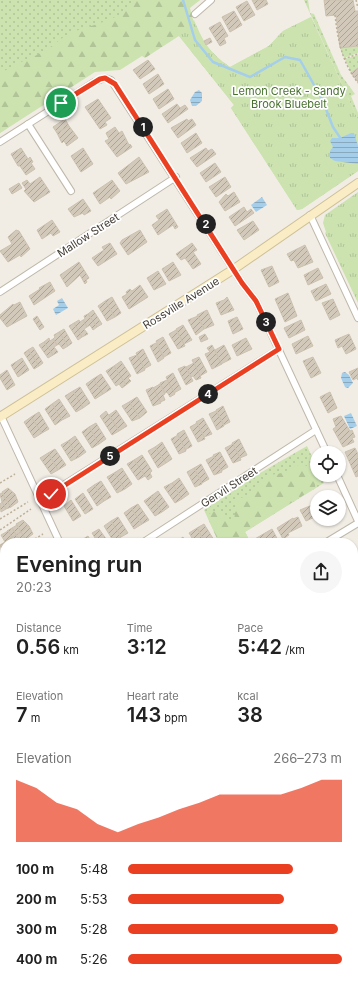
<!DOCTYPE html>
<meta charset="utf-8">
<style>
body{margin:0;font-family:Inter,sans-serif;background:#f6f6f6;color:#222;height:100vh;display:flex;flex-direction:column;font-size:15px;white-space:nowrap}
*{box-sizing:border-box;margin:0}
p{font-size:13px;color:#767676}
.icon{flex:none;width:22px;height:22px;fill:none;stroke:currentColor;stroke-width:2;stroke-linecap:round;stroke-linejoin:round}
.map{position:relative;flex:1;overflow:hidden}
.sheet{position:absolute;left:0px;top:538px;width:358px;height:444px;display:flex;flex-direction:column;background:#fff;border-radius:16px 16px 0 0;box-shadow:0 1px 3px #0004}
.sheet>*{flex:none}
.buttons{position:absolute;left:310px;top:446px;display:grid;gap:8px}
.buttons a{display:grid;place-items:center;width:36px;height:36px;border-radius:50%;background:#fff;box-shadow:0 1px 3px #0004;font-size:20px}
.pin{position:absolute;display:grid;place-items:center;width:34px;height:34px;color:#fff;margin:-17px;border:2px solid #fff;border-radius:50%;box-shadow:0 1px 4px #0007}
.km{position:absolute;width:20px;height:20px;margin:-10px;border-radius:50%;background:#222;color:#fff;font-size:11px;line-height:20px;text-align:center}
.round{display:grid;place-items:center;flex:none;width:42px;height:42px;border-radius:21px;background:#f6f6f6}
.overview{display:flex;align-items:center;justify-content:space-between;height:68px;padding:0 16px}
h1{font-size:22px;font-weight:600;line-height:30px}
.figures{display:grid;grid-template-columns:repeat(3,1fr);gap:6px;height:68px;padding:4px 16px}
.figures div{display:grid;align-content:center}
.figures b{font-size:20px;font-weight:600}
.figures small{font-size:11px;font-weight:400}
.figures p{font-size:11px}
.chart{height:112px;padding:8px 16px}
.chart p{display:flex;justify-content:space-between}
.chart svg{width:100%;height:72px;margin-top:4px;fill:#eb3f22;opacity:.7}
ul{padding:0 16px;list-style:none;font-size:13px}
li{display:grid;grid-template-columns:64px 48px 1fr;align-items:center;height:30px}
li i{height:10px;border-radius:5px;background:#eb3f22}
.map>svg:first-child{display:block}
</style>
<div class="map">
<svg width="358" height="982" viewBox="0 0 358 982">
<defs>
<pattern id="grass-dots" width="8" height="8" patternUnits="userSpaceOnUse"><rect width="8" height="8" fill="#cce3b0"/><path d="M2 2h.1M6 6h.1" fill="none" stroke="#b0c498" stroke-width="1.8" stroke-linecap="round"/></pattern>
<pattern id="forest-firs" width="22" height="20" patternUnits="userSpaceOnUse"><rect width="22" height="20" fill="#cce3b0"/><path d="M5 1l3.5 6h-7zM16 11l3.5 6h-7z" fill="#b0c498"/></pattern>
<pattern id="park-tufts" width="24" height="20" patternUnits="userSpaceOnUse"><rect width="24" height="20" fill="#cce3b0"/><path d="M3 7l-1-3M5 7V3M7 7l1-3M15 17l-1-3M17 17v-4M19 17l1-3" fill="none" stroke="#b0c498"/></pattern>
<pattern id="water-rules" width="6" height="5" patternUnits="userSpaceOnUse"><rect width="6" height="5" fill="#a5ceea"/><path d="M0 2.5h6" fill="none" stroke="#88a8be"/></pattern>
<pattern id="building-hatch" width="6" height="6" patternUnits="userSpaceOnUse"><rect width="6" height="6" fill="#d2c9bb"/><path d="M-1 1l2-2M0 6l6-6M5 7l2-2" fill="none" stroke="#aca499"/></pattern>
</defs>
<rect width="100%" height="100%" fill="#f1ede5"/>
<g fill="url(#grass-dots)">
<polygon points="0,0 200,0 0,133"/>
<polygon points="304,0 308,0 310,13 314,14 341,75 355,94 351,96 358,113 358,120"/>
<polygon points="358,46 358,53 344,58 340,48"/>
<polygon points="358,55 358,68 351,73 345,59"/>
<polygon points="307,446 317,467 317,475 321,475 324,483 245,532 251,543 219,543 204,510 260,473"/>
<polygon points="358,577 358,630 353,634 353,580"/>
</g>
<g fill="url(#forest-firs)">
<path d="M137 0H200L190 8C195 33 209 53 230 67L269 46 283 31 311 17 358 120V171L302 209 297 210 231 108 234 105 179 36 145 58 142 56 120 70 95 72 0 133V74C15 63 31 59 46 50 54 45 61 38 69 34 90 24 123 21 137 0Z"/>
<path d="M300 464C313 466 316 475 315 488L245 532 251 543H219L208 518 209 514C218 507 225 513 230 521L234 520 237 500 254 492 271 475 282 473Z"/>
</g>
<g fill="url(#park-tufts)">
<path d="M311 17 358 120V171L302 209 297 210 231 108 234 105 179 36 194 20C204 43 209 53 230 67L269 46 283 31Z"/>
<polygon points="358,192 358,303 325,233 326,232 323,223 325,215"/>
<polygon points="5,701 5,745 0,738 0,704"/>
</g>
<g fill="url(#water-rules)">
<polygon points="199,90 202,93 202,101 196,106 192,106 190,100 195,92"/>
<polygon points="351,133 354,133 358,146 358,164 335,161 330,158 330,151 333,147 330,141 332,138 340,138"/>
<polygon points="262,197 267,205 256,212 251,205"/>
<polygon points="62,298 68,308 56,315 53,309 59,305 57,301"/>
<polygon points="345,372 349,375 353,383 348,388 345,387 341,378 342,373"/>
<polygon points="351,413 357,426 350,429 344,416"/>
</g>
<g fill="none" stroke-linecap="round" stroke-linejoin="round">
<polyline stroke="#a5ceea" stroke-width="2.5" points="183,0 195,40 213,62 250,77 285,57 300,60 322,99 333,127 341,139"/>
</g>
<g fill="url(#building-hatch)" stroke="#ccc1af">
<polygon points="252,0 266,0 268,4 257,10"/>
<polygon points="324,0 353,0 355,11 358,11 358,46 340,48 336,15 326,16"/>
<polygon points="247,1 255,15 244,21 236,7"/>
<polygon points="234,11 242,25 230,32 222,17"/>
<polygon points="220,22 228,36 224,38 226,43 220,46 209,28"/>
<polygon points="210,38 212,42 206,45 204,41"/>
<polygon points="148,60 155,69 140,79 133,70"/>
<polygon points="358,68 358,82 351,73"/>
<polygon points="158,74 164,84 149,94 143,84"/>
<polygon points="168,89 174,99 159,109 153,99"/>
<polygon points="98,99 111,118 105,122 107,125 100,129 85,107"/>
<polygon points="177,104 180,108 185,105 188,109 168,123 162,114"/>
<polygon points="65,119 69,126 57,133 53,127"/>
<polygon points="187,119 188,121 192,119 196,125 178,138 171,128"/>
<polygon points="69,126 78,138 67,146 64,141 62,143 57,133"/>
<polygon points="115,127 119,133 122,131 129,145 130,144 132,147 117,157 105,141 109,139 106,133"/>
<polygon points="196,133 202,143 187,153 181,143"/>
<polygon points="21,148 28,159 30,157 33,162 31,163 35,169 26,175 20,166 18,166 11,154"/>
<polygon points="83,148 93,164 81,172 71,156"/>
<polygon points="206,148 208,151 212,149 216,154 197,167 190,158"/>
<polygon points="139,157 149,172 126,184 118,173"/>
<polygon points="215,163 221,172 206,182 200,173"/>
<polygon points="40,177 50,192 34,202 24,191 26,189 22,183 27,180 30,184"/>
<polygon points="225,177 231,187 216,197 209,187"/>
<polygon points="112,180 120,191 111,199 110,197 100,204 93,193"/>
<polygon points="19,183 22,188 12,194 9,189"/>
<polygon points="234,192 240,202 225,211 219,202 226,194 228,196"/>
<polygon points="83,199 91,211 84,215 83,213 74,217 68,209"/>
<polygon points="244,207 247,212 251,209 254,213 235,226 229,217"/>
<polygon points="167,209 178,227 175,229 173,225 158,235 152,225 159,220 156,216"/>
<polygon points="52,220 60,232 53,236 51,233 42,239 37,230"/>
<polygon points="253,221 259,230 244,240 237,230"/>
<polygon points="16,230 19,231 30,249 21,257 20,255 8,262 0,251 12,244 8,237"/>
<polygon points="140,230 147,242 128,255 120,243 122,240"/>
<polygon points="110,243 117,254 98,266 92,258 104,250 102,247"/>
<polygon points="192,243 197,250 193,252 201,264 193,269 185,258 181,260 176,254"/>
<polygon points="305,245 313,262 298,268 294,260 291,261 287,254"/>
<polygon points="79,262 89,278 86,280 87,282 85,284 80,275 67,287 60,275"/>
<polygon points="173,262 181,275 169,281 162,269"/>
<polygon points="272,266 279,282 269,287 261,270"/>
<polygon points="318,268 323,278 308,285 304,275"/>
<polygon points="158,271 166,284 154,290 147,278"/>
<polygon points="50,282 55,291 34,305 29,296 40,289 39,288"/>
<polygon points="326,284 331,294 316,301 311,291"/>
<polygon points="140,285 148,297 129,309 122,297 127,294 126,292 130,289 132,291"/>
<polygon points="288,293 297,316 285,322 275,299"/>
<polygon points="112,297 121,313 115,317 105,301"/>
<polygon points="227,297 234,310 221,315 216,303 224,300"/>
<polygon points="333,299 340,315 330,320 322,303"/>
<polygon points="105,301 115,317 107,321 98,306"/>
<polygon points="20,302 27,316 7,327 0,318 0,315 13,304 14,305"/>
<polygon points="93,310 102,324 97,327 88,314"/>
<polygon points="207,310 214,325 204,329 197,315"/>
<polygon points="88,314 97,327 93,330 90,325 87,327 83,320 85,319 84,316"/>
<polygon points="37,316 44,327 40,330 33,319"/>
<polygon points="198,316 204,329 196,335 188,320"/>
<polygon points="237,317 243,329 233,334 228,321"/>
<polygon points="79,320 80,322 83,320 87,327 84,329 88,334 82,337 74,323"/>
<polygon points="301,320 305,330 289,338 284,328"/>
<polygon points="74,323 82,337 78,340 69,326"/>
<polygon points="183,325 192,340 184,344 176,329"/>
<polygon points="64,329 72,343 68,346 59,332"/>
<polygon points="176,330 185,346 178,349 169,334"/>
<polygon points="59,332 68,346 63,349 59,344 57,345 53,339 55,337 54,335"/>
<polygon points="205,334 208,339 201,342 199,337"/>
<polygon points="349,334 356,349 346,354 342,346 338,348 335,340"/>
<polygon points="308,336 313,346 296,354 292,344"/>
<polygon points="163,337 171,353 164,357 156,341"/>
<polygon points="49,338 50,341 53,339 57,345 54,347 58,352 53,355 44,342"/>
<polygon points="246,338 252,349 237,356 232,345"/>
<polygon points="44,342 53,355 48,358 39,345"/>
<polygon points="156,343 164,358 158,362 150,346"/>
<polygon points="212,345 222,364 212,369 205,354 210,352 207,348"/>
<polygon points="224,345 231,359 221,364 215,350"/>
<polygon points="33,347 43,363 39,366 28,350"/>
<polygon points="143,349 151,365 144,369 136,353"/>
<polygon points="28,350 39,366 34,369 24,353"/>
<polygon points="137,355 145,370 137,374 129,358"/>
<polygon points="199,357 207,372 200,376 192,360"/>
<polygon points="313,357 321,373 311,378 303,361"/>
<polygon points="22,358 29,370 18,377 11,365"/>
<polygon points="121,361 131,376 128,378 131,381 126,385 114,366"/>
<polygon points="194,363 201,378 196,380 193,376 191,377 186,367"/>
<polygon points="114,366 126,385 122,388 119,384 116,386 106,371"/>
<polygon points="185,366 193,381 186,385 178,369"/>
<polygon points="358,368 358,380 357,378 353,380 349,372"/>
<polygon points="7,370 15,385 7,390 0,378 0,375"/>
<polygon points="173,373 181,389 174,393 166,377"/>
<polygon points="101,374 111,389 103,394 93,379"/>
<polygon points="93,379 103,394 95,399 86,384"/>
<polygon points="167,380 175,394 170,397 167,392 165,393 160,383"/>
<polygon points="160,384 165,394 163,395 165,400 160,402 153,388"/>
<polygon points="80,387 90,403 83,408 73,391"/>
<polygon points="153,387 161,403 153,406 146,390"/>
<polygon points="73,391 83,408 76,412 65,396"/>
<polygon points="330,392 337,408 328,413 320,397"/>
<polygon points="137,397 147,412 140,418 129,402"/>
<polygon points="59,399 70,416 62,420 52,404"/>
<polygon points="129,402 140,418 132,421 122,406"/>
<polygon points="52,404 62,420 55,425 45,409"/>
<polygon points="223,406 230,422 224,425 216,410"/>
<polygon points="116,410 127,426 119,431 109,415"/>
<polygon points="106,411 119,431 112,435 100,416"/>
<polygon points="216,411 224,426 217,430 209,414"/>
<polygon points="39,412 49,429 42,433 31,417"/>
<polygon points="341,416 350,431 352,430 355,437 352,438 354,442 343,447 333,429 336,427 333,419"/>
<polygon points="31,417 42,433 34,438 24,422"/>
<polygon points="203,418 212,434 204,437 196,422"/>
<polygon points="96,423 106,439 99,444 89,427"/>
<polygon points="197,423 205,439 198,442 190,427"/>
<polygon points="89,427 99,444 92,448 82,432"/>
<polygon points="184,430 192,446 185,450 177,434"/>
<polygon points="178,435 186,451 179,454 171,439"/>
<polygon points="75,436 86,452 79,457 68,441"/>
<polygon points="239,439 247,455 240,458 232,443"/>
<polygon points="68,441 79,457 71,461 61,445"/>
<polygon points="162,442 172,459 166,463 155,447"/>
<polygon points="233,444 241,460 233,463 225,448"/>
<polygon points="155,447 166,463 158,468 148,451"/>
<polygon points="355,448 358,454 358,476 356,477 345,452"/>
<polygon points="55,449 66,465 58,470 48,453"/>
<polygon points="220,452 228,467 221,471 213,455"/>
<polygon points="48,453 58,470 51,474 40,458"/>
<polygon points="142,455 152,471 150,473 152,477 148,480 134,460"/>
<polygon points="214,456 222,472 214,475 206,460"/>
<polygon points="134,460 145,476 138,480 127,464"/>
<polygon points="201,464 209,479 202,483 194,468"/>
<polygon points="122,468 132,484 125,489 114,473"/>
<polygon points="194,468 202,484 195,487 187,472"/>
<polygon points="114,473 125,489 117,493 107,477"/>
<polygon points="179,478 189,494 182,499 172,483"/>
<polygon points="101,481 111,497 104,501 94,485"/>
<polygon points="172,483 182,499 175,503 164,487"/>
<polygon points="94,485 104,501 97,506 87,490"/>
<polygon points="8,488 15,494 6,500 2,492"/>
<polygon points="158,491 169,507 162,512 151,496"/>
<polygon points="2,493 6,500 2,502 0,494"/>
<polygon points="83,493 93,509 85,514 75,499"/>
<polygon points="15,494 18,502 11,507 6,500"/>
<polygon points="151,496 162,512 155,516 144,501"/>
<polygon points="6,500 11,507 6,509 2,502"/>
<polygon points="71,500 81,516 73,521 64,506"/>
<polygon points="2,502 6,509 1,512 0,504"/>
<polygon points="317,503 317,516 306,521 300,510"/>
<polygon points="138,504 149,520 142,524 131,508"/>
<polygon points="131,508 142,524 134,529 124,513"/>
<polygon points="118,517 128,533 121,537 111,521"/>
<polygon points="298,517 302,526 288,533 289,535 283,539 277,528 293,518 293,519"/>
<polygon points="23,520 29,526 21,532 16,524"/>
<polygon points="111,521 121,537 114,542 104,526"/>
<polygon points="204,524 214,540 209,543 205,543 197,528"/>
<polygon points="17,525 21,532 16,535 12,528"/>
<polygon points="29,526 33,534 26,539 21,532"/>
<polygon points="12,528 16,535 12,537 7,531"/>
<polygon points="197,528 205,543 195,543 189,533"/>
<polygon points="99,529 109,543 98,543 92,533"/>
<polygon points="272,529 279,542 255,543 253,540"/>
<polygon points="8,531 12,537 5,542 1,535"/>
<polygon points="21,532 25,538 21,541 16,535"/>
<polygon points="16,535 21,541 18,543 15,543 12,537"/>
<polygon points="88,536 92,543 81,543 80,541"/>
<polygon points="12,537 15,543 5,543 5,542"/>
<polygon points="183,537 187,543 177,543 176,542"/>
<polygon points="5,542 5,552 3,553 0,545"/>
<polygon points="4,586 5,596 3,597 0,589"/>
<polygon points="3,597 5,604 0,607 0,599"/>
<polygon points="5,604 5,614 4,615 0,607"/>
<polygon points="353,670 358,677 353,681"/>
<polygon points="4,678 5,690 3,691 0,687 0,681"/>
<polygon points="358,680 358,693 353,696 353,684"/>
<polygon points="358,698 358,710 354,713 353,701"/>
<polygon points="2,761 5,766 0,769 0,762"/>
<polygon points="5,766 5,774 0,777 0,769"/>
<polygon points="5,774 5,782 1,784 0,777"/>
<polygon points="356,799 358,803 358,822 353,824 353,800"/>
<polygon points="4,844 5,851 0,854 0,846"/>
<polygon points="5,851 5,859 0,862 0,854"/>
<polygon points="5,859 5,867 2,869 0,862"/>
<polygon points="356,890 358,897 353,903 353,892"/>
<polygon points="5,900 5,912 0,904"/>
<polygon points="2,954 5,958 4,968 0,962 0,956"/>
<polygon points="37,977 43,977 46,982 40,982"/>
<polygon points="51,977 57,977 61,982 54,982"/>
<polygon points="57,977 64,977 66,980 61,982"/>
<polygon points="117,977 120,982 113,982 111,979"/>
<polygon points="149,977 160,977 161,978 154,982 144,982"/>
<polygon points="216,977 219,982 211,982 210,981"/>
<polygon points="223,977 232,977 235,982 227,982"/>
<polygon points="232,977 241,977 242,979 239,982 235,982"/>
<polygon points="328,977 345,977 343,979 345,982 331,982"/>
</g>
<g fill="none" stroke-linecap="round" stroke-linejoin="round">
<defs>
<g id="street">
<polyline points="195,14 211,0"/>
<polyline points="28,124 71,191"/>
<polyline points="0,142 94,82 105,78 111,80 242,283 256,301 327,453"/>
<polyline points="310,215 358,318"/>
<polyline points="0,292 176,177"/>
<polyline points="1,416 60,543"/>
<polyline points="337,475 358,521"/>
<polyline points="40,500 279,349"/>
<polyline points="142,543 316,430"/>
<polyline points="325,543 358,523"/>
<polyline points="0,634 5,631"/>
<polyline points="353,639 358,636"/>
<polyline points="353,750 358,761"/>
<polyline points="0,802 5,809"/>
<polyline points="0,823 5,830"/>
<polyline points="0,938 5,935"/>
<polyline points="353,938 358,935"/>
<polyline points="353,955 358,963"/>
<polyline points="127,977 130,982"/>
<polyline points="260,977 263,982"/>
<polyline points="84,982 92,977"/>
<polyline points="282,982 290,977"/>
</g>
<polyline id="secondary" points="0,417 234,269 358,183"/>
</defs>
<use href="#street" stroke="#bfb8ab" stroke-width="8"/>
<use href="#secondary" stroke="#cec097" stroke-width="10"/>
<g stroke="#bdb09a" stroke-width="1.5" stroke-dasharray="2 2" stroke-linecap="butt">
<polyline points="356,0 358,8"/>
<path d="M335 15C338 41 342 62 358 83"/>
<polyline points="344,59 358,54"/>
<polyline points="0,483 15,474"/>
<polyline points="0,519 28,502"/>
<polyline points="0,530 31,509"/>
<polyline points="28,543 43,534"/>
<polyline points="0,563 5,559"/>
<polyline points="0,570 5,578"/>
<polyline points="0,618 3,622"/>
<polyline points="353,624 358,618"/>
<polyline points="0,660 5,668"/>
</g>
<use href="#street" stroke="#fff" stroke-width="6"/>
<use href="#secondary" stroke="#faedc5" stroke-width="8"/>
</g>
<g fill="none" stroke-linecap="round" stroke-linejoin="round">
<defs>
<polyline id="route" points="51,494 279,349 256,301 242,283 115,84 105,78 100,79 61,103"/>
</defs>
<use href="#route" stroke="#fff" stroke-width="8"/>
<use href="#route" stroke="#eb3f22" stroke-width="5"/>
</g>
<g text-anchor="middle" stroke-width="3.5" stroke-linejoin="round" paint-order="stroke">
<g font-size="11" fill="#47702d" stroke="#fff">
<text x="289" y="95">Lemon Creek - Sandy<tspan x="289" dy="13">Brook Bluebelt</tspan></text>
</g>
<g font-size="11" fill="#433d35" stroke="#fff">
<text transform="translate(88 235) rotate(-33)" y="4">Mallow Street</text>
<text transform="translate(181 303) rotate(-32)" y="4">Rossville Avenue</text>
<text transform="translate(229 487) rotate(-33)" y="4">Gervil Street</text>
</g>
</g>
</svg>
<div class="buttons">
<a><svg class="icon" aria-label="locate" viewBox="0 0 24 24"><circle cx="12" cy="12" r="6"/><path d="M12 2v4M12 18v4M2 12h4M18 12h4"/></svg></a>
<a><svg class="icon" aria-label="layers" viewBox="0 0 24 24"><path d="M12 4l9 5-9 5-9-5zM3 14l9 5 9-5"/></svg></a>
</div>
<div class="pin" style="left:61px;top:103px;background:#1e9e55"><svg class="icon" aria-label="arrive" viewBox="0 0 24 24"><path d="M6 21V4h12l-3 4 3 4H6"/></svg></div>
<div class="pin" style="left:51px;top:494px;background:#d93025"><svg class="icon" aria-label="check" viewBox="0 0 24 24"><path d="M5 12l5 5 9-10"/></svg></div>
<b class="km" style="left:143px;top:127px">1</b>
<b class="km" style="left:206px;top:224px">2</b>
<b class="km" style="left:266px;top:322px">3</b>
<b class="km" style="left:208px;top:394px">4</b>
<b class="km" style="left:110px;top:456px">5</b>
<section class="sheet">
<div class="overview"><div><h1>Evening run</h1><p>20:23</p></div><a class="round"><svg class="icon" aria-label="share" viewBox="0 0 24 24"><path d="M12 15V3M7 8l5-5 5 5M5 13v7h14v-7"/></svg></a></div>
<div class="figures">
<div><p>Distance</p><b>0.56<small> km</small></b></div>
<div><p>Time</p><b>3:12</b></div>
<div><p>Pace</p><b>5:42<small> /km</small></b></div>
</div>
<div class="figures">
<div><p>Elevation</p><b>7<small> m</small></b></div>
<div><p>Heart rate</p><b>143<small> bpm</small></b></div>
<div><p>kcal</p><b>38</b></div>
</div>
<div class="chart"><p><span>Elevation</span>266–273 m</p>
<svg viewBox="0 0 160 44" preserveAspectRatio="none"><path d="M0 44V6L10 11L20 20L30 24L40 33L50 38L60 33L70 29L80 24L90 20L100 15L110 15L120 15L130 15L140 11L150 6L160 6V44z"/></svg>
</div>
<ul>
<li><b>100 m</b>5:48<i style="width:77%"></i></li>
<li><b>200 m</b>5:53<i style="width:73%"></i></li>
<li><b>300 m</b>5:28<i style="width:98%"></i></li>
<li><b>400 m</b>5:26<i style="width:100%"></i></li>
</ul>
</section>
</div>
